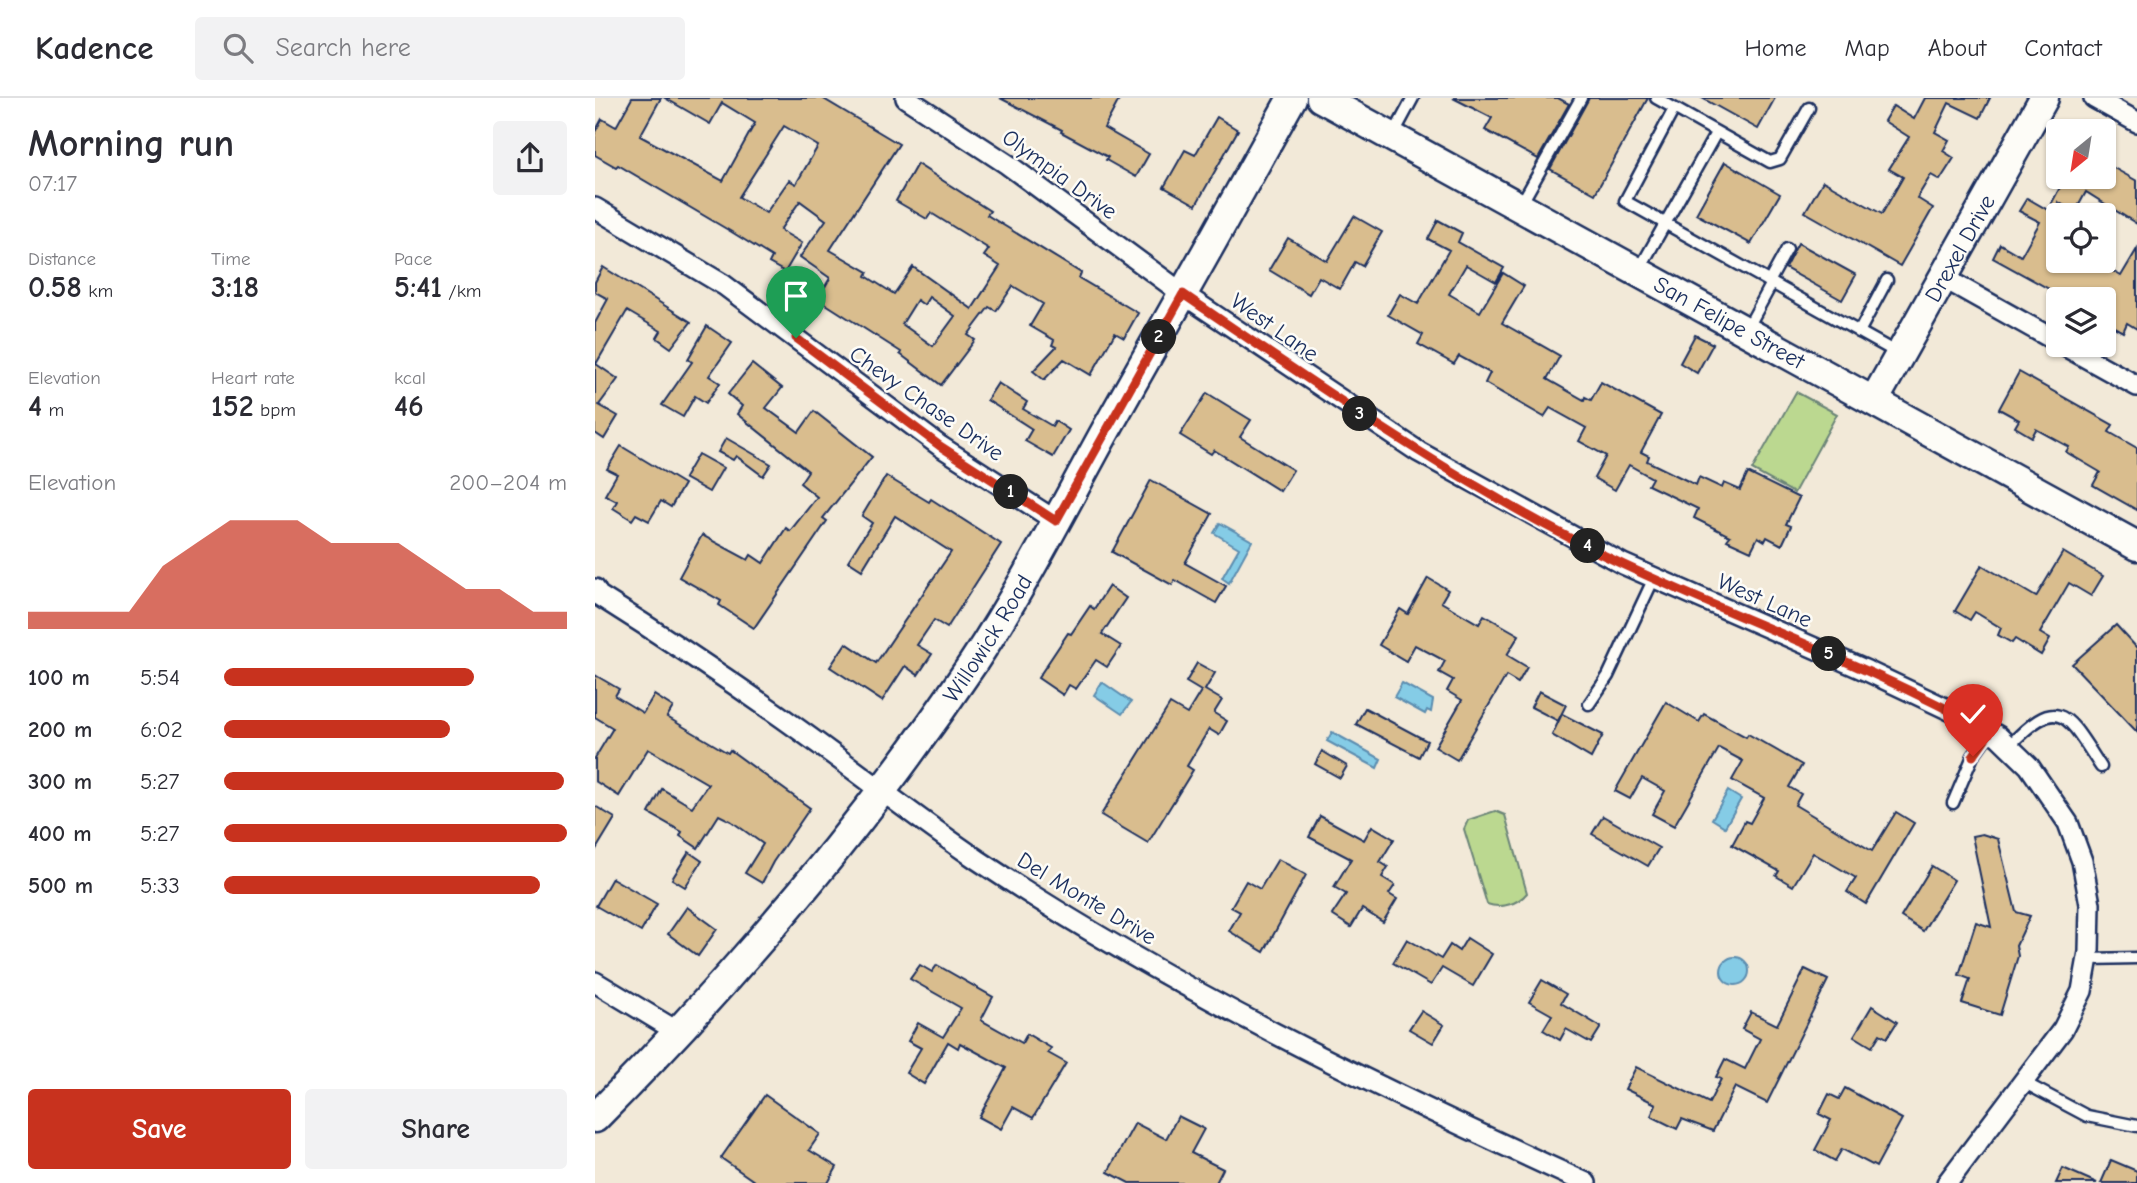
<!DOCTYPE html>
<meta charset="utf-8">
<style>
body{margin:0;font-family:"Comic Neue",sans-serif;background:#f2f2f3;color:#2b2b33;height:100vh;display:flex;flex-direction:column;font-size:26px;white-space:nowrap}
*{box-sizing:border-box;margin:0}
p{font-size:23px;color:#7c7c81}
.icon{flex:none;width:38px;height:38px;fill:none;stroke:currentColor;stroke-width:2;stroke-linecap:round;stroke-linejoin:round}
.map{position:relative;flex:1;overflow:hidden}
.sheet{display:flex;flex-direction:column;background:#fff;width:595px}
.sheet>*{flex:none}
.needle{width:46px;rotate:210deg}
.buttons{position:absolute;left:1451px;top:21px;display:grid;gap:14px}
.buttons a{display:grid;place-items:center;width:70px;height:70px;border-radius:7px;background:#fff;box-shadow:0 2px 5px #0004;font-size:35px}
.pin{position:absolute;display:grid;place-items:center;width:60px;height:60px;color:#fff;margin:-72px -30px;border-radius:50% 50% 50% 0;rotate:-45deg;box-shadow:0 0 7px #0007}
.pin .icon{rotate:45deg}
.km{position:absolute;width:35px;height:35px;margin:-18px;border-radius:50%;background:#222;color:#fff;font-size:19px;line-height:35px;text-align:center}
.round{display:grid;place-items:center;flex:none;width:74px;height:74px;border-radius:7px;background:#f2f2f3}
.headline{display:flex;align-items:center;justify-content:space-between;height:119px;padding:0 28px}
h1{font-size:38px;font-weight:700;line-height:52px}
.figures{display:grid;grid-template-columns:repeat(3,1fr);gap:10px;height:119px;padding:7px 28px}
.figures div{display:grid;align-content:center}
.figures b{font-size:30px;font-weight:700}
.figures small{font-size:19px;font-weight:400}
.figures p{font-size:19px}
.chart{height:196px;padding:14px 28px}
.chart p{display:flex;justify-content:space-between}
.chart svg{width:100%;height:126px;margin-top:7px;fill:#c8321e;opacity:.7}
.button{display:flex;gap:14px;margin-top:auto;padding:14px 28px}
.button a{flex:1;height:80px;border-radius:7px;background:#c8321e;color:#fff;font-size:28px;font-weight:700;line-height:80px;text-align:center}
.button a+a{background:#f2f2f3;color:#2b2b33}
ul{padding:0 28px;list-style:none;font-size:23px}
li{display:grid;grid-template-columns:112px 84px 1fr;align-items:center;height:52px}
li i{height:18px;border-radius:9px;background:#c8321e}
header{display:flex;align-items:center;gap:42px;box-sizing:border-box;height:98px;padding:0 35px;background:#fff;border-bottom:2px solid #e1e1e2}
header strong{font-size:33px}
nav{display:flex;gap:38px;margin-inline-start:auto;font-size:24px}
.search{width:490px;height:63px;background:#f2f2f3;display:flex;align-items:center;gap:18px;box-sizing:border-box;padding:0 24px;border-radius:7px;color:#7c7c81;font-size:26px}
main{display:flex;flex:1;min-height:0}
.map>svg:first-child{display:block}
</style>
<header>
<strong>Kadence</strong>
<div class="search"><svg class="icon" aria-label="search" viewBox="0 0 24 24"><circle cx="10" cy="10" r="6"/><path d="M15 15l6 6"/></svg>Search here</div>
<nav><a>Home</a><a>Map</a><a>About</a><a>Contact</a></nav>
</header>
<main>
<section class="sheet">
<div class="headline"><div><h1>Morning run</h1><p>07:17</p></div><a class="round"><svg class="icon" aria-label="share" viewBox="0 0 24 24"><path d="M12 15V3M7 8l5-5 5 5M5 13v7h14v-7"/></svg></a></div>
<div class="figures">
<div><p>Distance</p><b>0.58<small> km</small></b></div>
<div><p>Time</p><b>3:18</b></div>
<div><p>Pace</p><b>5:41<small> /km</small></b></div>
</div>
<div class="figures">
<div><p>Elevation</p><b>4<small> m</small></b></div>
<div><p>Heart rate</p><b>152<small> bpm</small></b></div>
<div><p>kcal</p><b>46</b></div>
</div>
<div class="chart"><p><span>Elevation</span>200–204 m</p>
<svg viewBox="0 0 160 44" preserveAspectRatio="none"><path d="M0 44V38L10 38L20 38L30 38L40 22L50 14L60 6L70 6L80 6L90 14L100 14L110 14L120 22L130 30L140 30L150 38L160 38V44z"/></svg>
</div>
<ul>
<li><b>100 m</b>5:54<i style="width:73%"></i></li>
<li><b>200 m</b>6:02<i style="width:66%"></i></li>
<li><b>300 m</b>5:27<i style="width:99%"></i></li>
<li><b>400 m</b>5:27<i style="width:100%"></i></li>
<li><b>500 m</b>5:33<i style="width:92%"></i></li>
</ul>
<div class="button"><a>Save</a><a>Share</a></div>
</section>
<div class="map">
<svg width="1542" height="1085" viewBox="0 0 1542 1085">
<rect width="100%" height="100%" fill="#f2e9d8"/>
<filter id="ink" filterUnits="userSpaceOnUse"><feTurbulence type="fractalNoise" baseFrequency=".0143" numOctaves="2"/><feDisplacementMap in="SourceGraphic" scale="14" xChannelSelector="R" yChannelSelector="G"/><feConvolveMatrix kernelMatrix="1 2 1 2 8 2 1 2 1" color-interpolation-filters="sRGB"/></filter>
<g filter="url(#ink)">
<g fill="#bbd890" stroke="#6b8477" stroke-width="2">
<polygon points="1201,294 1242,316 1199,395 1157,372"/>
<path d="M900 713 910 717 932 795C923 806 906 811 892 806L869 731 873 722Z"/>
</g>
<g fill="#85cce6" stroke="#5b8db0" stroke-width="2">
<polygon points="625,425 657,443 634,485 627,480 644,450 619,435"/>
<polygon points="507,584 536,604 527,616 499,597"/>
<polygon points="807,585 838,602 836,614 832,612 830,616 799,599"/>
<polygon points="737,634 786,661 782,670 732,643"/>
<polygon points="1133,693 1146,701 1130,729 1117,721"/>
<circle cx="1140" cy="873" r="14"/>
</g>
<g fill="#d9bd8e" stroke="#1b2f5e" stroke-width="2" fill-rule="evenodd">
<path d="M37 0H66L45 38 128 83 160 25 127 5 115 26 70 0H227L304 46 235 152 273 174 271 178 299 196 318 169 377 211 405 168 389 158 394 151 336 115 332 121 301 103 322 66 395 113 392 117 486 175 484 180 543 215 529 240 520 235 496 277 469 261 449 282 438 273 461 249 457 247 459 242 435 228 448 206 418 188 401 213 394 209 373 237 380 242 346 287 305 256 306 254 223 201 235 180 205 159 231 122 205 103 185 132 207 145 190 174 174 165 177 159 135 133 23 67 21 69 0 57V34L7 21 21 29ZM189 28 223 48 201 86 194 82 171 115 144 99ZM334 199 360 218 338 248 307 226 322 202 329 207Z"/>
<polygon points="405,0 525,0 509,30 554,56 541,79 511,62 513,59 466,34 467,32"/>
<polygon points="858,0 963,0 974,6 943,61 890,32 897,20"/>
<polygon points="994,0 1053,0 1000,96 955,71"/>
<polygon points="1107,0 1180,0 1163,31"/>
<polygon points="1330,0 1395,0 1385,20 1354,5 1340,34 1354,42 1348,53 1359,60 1345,82 1336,77 1322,100 1338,110 1305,168 1210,114 1228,83 1287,116 1308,79 1294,71 1314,39 1289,23 1298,8 1319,21"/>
<polygon points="622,19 643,32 601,107 569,89 590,52 600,57"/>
<polygon points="1130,64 1185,96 1156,146 1101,116"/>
<polygon points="1508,64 1542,83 1542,126 1491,94 1480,114 1463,104 1463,163 1500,163 1526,178 1542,151 1542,231 1532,225 1528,234 1508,223 1508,201 1472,201 1398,160 1405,146 1426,158 1445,124 1424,113 1432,100 1453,112 1469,82 1463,79 1508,79"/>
<polygon points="759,118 787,134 767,168 760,164 745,191 724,179 714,196 674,172 693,140 732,163"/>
<polygon points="843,122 867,135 863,144 909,170 901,184 871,167 854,196 885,214 908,175 929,188 907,225 965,258 952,281 989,302 990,299 996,302 1006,284 1066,317 1046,354 1054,358 1052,363 1101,387 1104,379 1127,390 1129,385 1145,392 1153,375 1204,400 1191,426 1196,428 1187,447 1172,439 1170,443 1163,439 1156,453 1132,442 1135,438 1099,420 1103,411 1053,387 1057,380 1034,367 1020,392 999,380 1011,358 984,343 991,330 955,310 949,319 890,285 895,275 864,258 859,266 823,246 828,237 793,217 805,196 823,206 854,152 833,141"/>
<polygon points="1203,145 1261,177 1247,202 1190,170"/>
<polygon points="8,169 96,224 76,250 62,240 66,233 32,213 1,266 23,281 4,307 23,318 9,341 0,335 0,225 13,201 0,194 0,184"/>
<polygon points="112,228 137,245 114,278 125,285 111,305 100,298 88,319 67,307 97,264 93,261"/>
<polygon points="1100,237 1118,246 1102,275 1085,265"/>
<polygon points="157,266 187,290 171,310 204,334 219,313 277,359 228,420 232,423 159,530 124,507 126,503 84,479 107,437 153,462 156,457 168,465 191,430 195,433 222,399 205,385 213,373 142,316 147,308 133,296"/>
<polygon points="1424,274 1518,327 1514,334 1542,350 1542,412 1498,387 1505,374 1471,354 1474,349 1441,331 1437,339 1420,329 1424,322 1404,311"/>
<polygon points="403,285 432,304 428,311 457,328 460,323 474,332 458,359 430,343 437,331 392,302"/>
<polygon points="612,295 656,322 645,339 698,372 685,393 619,352 616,356 585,337"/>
<polygon points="131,340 176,366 168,378 141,358 138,362 123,354"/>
<polygon points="26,348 89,386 76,409 66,403 54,423 41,416 37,422 18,410 22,403 10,397 22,376 12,371"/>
<polygon points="103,356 128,370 114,394 89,380"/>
<polygon points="291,378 334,404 336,401 406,446 352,530 339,522 322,547 337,556 323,577 310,568 287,603 235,569 251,545 281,565 356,454 300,418 267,472 253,463 277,425 267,418"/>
<polygon points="556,382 617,416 590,465 631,488 621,505 580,482 577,487 517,454"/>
<polygon points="1468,454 1508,478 1496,498 1474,485 1445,535 1455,541 1446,557 1420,541 1417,545 1403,537 1406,530 1380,514 1375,522 1360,513 1387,467 1441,499"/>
<polygon points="833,480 853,492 846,504 884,526 889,517 924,537 912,557 932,569 923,585 911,578 862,662 840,649 867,602 852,593 858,582 844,574 850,563 820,547 811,563 784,547 805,511 813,516"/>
<polygon points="514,488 531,500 507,536 526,548 512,569 501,562 481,591 474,587 468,597 443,580 473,535 476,536 495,508 499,511"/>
<polygon points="1521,527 1542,550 1542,634 1477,566"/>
<polygon points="602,565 620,575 610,592 627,602 619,615 632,623 624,637 614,631 592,668 598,672 553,745 506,717 575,606 592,616 606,593 591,584"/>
<polygon points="0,577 24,591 20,598 48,615 59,597 78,609 72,619 133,655 135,652 215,710 178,764 167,785 150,775 168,746 136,723 124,717 103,750 85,738 87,734 54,715 67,691 97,709 113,686 53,651 24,698 0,683 0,660 18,630 0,619"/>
<polygon points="944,593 971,607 963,623 936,609"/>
<polygon points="1071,604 1104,624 1109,616 1151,639 1153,636 1207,667 1194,689 1206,696 1200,707 1277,753 1301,714 1319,725 1271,806 1252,794 1261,780 1218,755 1198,788 1181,778 1184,773 1137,747 1150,723 1155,725 1169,700 1137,682 1148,663 1124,650 1079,728 1057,716 1070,693 1047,680 1035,701 1020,693"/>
<polygon points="770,610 832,643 824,659 761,626"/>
<polygon points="967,616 1008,637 996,660 957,637"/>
<polygon points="727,653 752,668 745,680 720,666"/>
<polygon points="0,708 20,720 0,753"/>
<polygon points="725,718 769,742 777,728 799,741 785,764 793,769 787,779 800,787 794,796 802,801 788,824 767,811 756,829 737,817 751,796 739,789 756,761 714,739"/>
<polygon points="1008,718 1064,750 1053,768 997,736"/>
<polygon points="1387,736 1403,741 1421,814 1435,818 1421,848 1423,858 1405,917 1367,905 1375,881 1364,877 1381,824 1396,829 1377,738"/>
<polygon points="94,754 107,763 90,789 77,781"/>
<polygon points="683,761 711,777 669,854 634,833 645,814 636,809 651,783 665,791"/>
<polygon points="1337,768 1359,782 1328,833 1306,819"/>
<polygon points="17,780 62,806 46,834 1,808"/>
<polygon points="92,809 122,831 103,858 73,836"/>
<polygon points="872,840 897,856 878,888 847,870 836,887 798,865 812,841 846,861 855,847 864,853"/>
<polygon points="325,867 337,874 342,867 398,899 386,922 427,945 432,936 456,950 453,955 471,965 438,1020 418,1009 406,1031 384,1019 411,970 365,945 363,950 353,944 329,986 311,975 326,950 313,943 323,925 348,939 366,910 315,881"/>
<polygon points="1210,871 1233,882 1172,1005 1140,989 1118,1033 1087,1021 1082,1031 1056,1018 1061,1006 1030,991 1041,969 1114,1005 1126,981 1121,979 1130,961 1150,971 1165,941 1147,931 1156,914 1182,927"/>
<polygon points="947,882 971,896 966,905 1006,929 996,945 971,931 965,942 948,932 957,917 934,904"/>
<polygon points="1277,908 1302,924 1292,940 1285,936 1277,949 1259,938"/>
<polygon points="826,913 849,927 838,945 814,931"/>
<polygon points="1250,990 1307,1021 1281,1069 1247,1051 1240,1063 1220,1052 1236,1022 1224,1016 1234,996 1244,1001"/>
<polygon points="170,997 225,1036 214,1052 242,1069 233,1085 162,1085 126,1060"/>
<polygon points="583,1018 609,1031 596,1055 628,1071 621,1085 534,1085 513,1074 540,1025 571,1041"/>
<polygon points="1516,1062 1542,1073 1542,1085 1506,1085"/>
<polygon points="1468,1070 1502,1085 1461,1085"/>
</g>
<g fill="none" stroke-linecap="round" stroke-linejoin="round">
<defs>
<g id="lane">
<polyline points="1061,0 1175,64 1185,61 1214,10"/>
<polyline points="1079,11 1030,103 1304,256"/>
<polyline points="797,39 818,0"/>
<polyline points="925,108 986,0"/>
<polyline points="1044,172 1121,35"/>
<polyline points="1174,184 1192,151"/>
<polyline points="1152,231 1177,185"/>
<polyline points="1264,234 1292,182"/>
<polyline points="994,606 1013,578 1059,480"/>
<path d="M1414 648C1465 594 1472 617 1506 669"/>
<polyline points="1358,705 1378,658 1395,634"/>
<polyline points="1493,861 1542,860"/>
<polyline points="1428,984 1492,1018 1542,1028"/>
</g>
<g id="street">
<polyline points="311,0 412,66 588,196 824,354 1028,466 1272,573 1365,617 1403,638 1434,668 1473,725 1487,763 1495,806 1494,854 1487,893 1468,931 1352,1085"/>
<polyline points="1499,0 1542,24"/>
<polyline points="0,110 129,187 345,348 461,423"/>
<polyline points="1347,179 1463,244"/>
<polyline points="1468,247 1542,288"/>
<path d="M0 491 3 497C73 541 142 587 210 636 267 677 324 722 383 762 575 890 781 989 991 1085"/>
<polyline points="0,884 83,934"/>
</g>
<g id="secondary">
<path id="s1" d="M726 0 1542 448"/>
<path id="s2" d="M1280 301 1449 0"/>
<path id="s3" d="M0 1020C139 880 268 729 378 565 427 491 468 410 511 332 573 222 636 111 697 0"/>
</g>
</defs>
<use href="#lane" stroke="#1b2f5e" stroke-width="15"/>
<use href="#street" stroke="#1b2f5e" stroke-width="24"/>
<use href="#secondary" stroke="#1b2f5e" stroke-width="33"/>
<use href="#lane" stroke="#fdfcf7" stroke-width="10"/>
<use href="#street" stroke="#fdfcf7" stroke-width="19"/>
<use href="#secondary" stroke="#fdfcf7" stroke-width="28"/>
</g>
</g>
<g fill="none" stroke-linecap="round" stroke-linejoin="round" filter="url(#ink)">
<defs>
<path id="route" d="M201 240 345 348 461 423 588 196C730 293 873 393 1029 467 1151 524 1278 569 1395 634L1378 658"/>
</defs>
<use href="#route" stroke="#fff" stroke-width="14"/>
<use href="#route" stroke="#c8321e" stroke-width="9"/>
</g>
<g text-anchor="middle" stroke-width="5" stroke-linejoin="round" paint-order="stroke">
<g font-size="23" fill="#1b2f5e" stroke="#fdfcf7">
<text transform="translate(465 76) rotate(36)" y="8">Olympia Drive</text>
<text dy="8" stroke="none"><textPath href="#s2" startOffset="173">Drexel Drive</textPath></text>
<text dy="8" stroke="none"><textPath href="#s1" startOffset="466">San Felipe Street</textPath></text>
<text transform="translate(680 229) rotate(35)" y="8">West Lane</text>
<text transform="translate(332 305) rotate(35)" y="8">Chevy Chase Drive</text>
<text transform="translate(1170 502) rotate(24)" y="8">West Lane</text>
<text dy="8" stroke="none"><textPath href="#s3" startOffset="621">Willowick Road</textPath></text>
<text transform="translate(492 800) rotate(31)" y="8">Del Monte Drive</text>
</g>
</g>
</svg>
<div class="buttons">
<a><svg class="needle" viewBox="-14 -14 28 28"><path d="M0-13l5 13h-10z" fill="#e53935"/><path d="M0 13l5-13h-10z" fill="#7c7c81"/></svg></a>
<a><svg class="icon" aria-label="locate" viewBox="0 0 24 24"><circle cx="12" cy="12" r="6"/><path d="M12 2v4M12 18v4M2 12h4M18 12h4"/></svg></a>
<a><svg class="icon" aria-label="layers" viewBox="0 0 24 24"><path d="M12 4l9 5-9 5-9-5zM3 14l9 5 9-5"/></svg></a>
</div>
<div class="pin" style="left:201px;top:240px;background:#1e9e55"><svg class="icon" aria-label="arrive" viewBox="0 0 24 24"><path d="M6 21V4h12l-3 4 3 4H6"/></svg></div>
<div class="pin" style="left:1378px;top:658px;background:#d93025"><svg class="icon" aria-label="check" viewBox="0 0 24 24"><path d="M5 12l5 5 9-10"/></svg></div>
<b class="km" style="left:416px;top:394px">1</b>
<b class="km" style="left:564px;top:239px">2</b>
<b class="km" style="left:765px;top:316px">3</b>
<b class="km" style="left:993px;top:448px">4</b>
<b class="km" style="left:1234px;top:556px">5</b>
</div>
</main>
